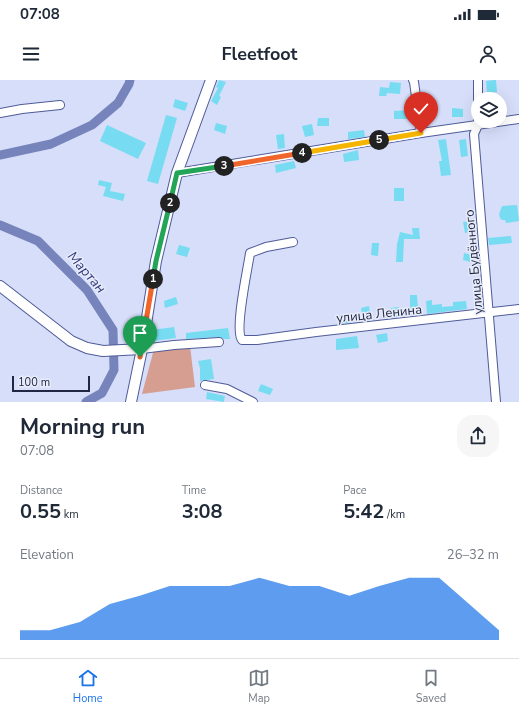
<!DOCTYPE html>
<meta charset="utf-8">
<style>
body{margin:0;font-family:"Nunito Sans",sans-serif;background:#f6f6f7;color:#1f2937;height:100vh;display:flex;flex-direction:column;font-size:15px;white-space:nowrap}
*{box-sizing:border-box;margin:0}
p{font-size:13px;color:#747a83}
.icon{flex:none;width:22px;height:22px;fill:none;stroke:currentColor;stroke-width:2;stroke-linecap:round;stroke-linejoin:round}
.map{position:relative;height:322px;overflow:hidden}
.drawer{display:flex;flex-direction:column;background:#fff;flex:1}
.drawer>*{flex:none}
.buttons{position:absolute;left:471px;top:12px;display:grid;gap:8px}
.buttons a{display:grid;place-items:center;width:36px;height:36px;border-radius:50%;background:#fff;box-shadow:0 4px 16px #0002;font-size:20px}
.scale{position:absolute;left:12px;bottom:10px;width:78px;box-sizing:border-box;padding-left:4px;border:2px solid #212742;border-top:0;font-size:11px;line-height:14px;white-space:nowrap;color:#212742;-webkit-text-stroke:3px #e8ecfa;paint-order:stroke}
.pin{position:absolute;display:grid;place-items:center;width:34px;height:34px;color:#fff;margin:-41px -17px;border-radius:50% 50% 50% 0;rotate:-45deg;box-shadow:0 0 4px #0007}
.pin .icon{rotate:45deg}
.km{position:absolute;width:20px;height:20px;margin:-10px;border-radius:50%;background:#222;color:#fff;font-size:11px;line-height:20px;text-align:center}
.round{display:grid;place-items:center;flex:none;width:42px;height:42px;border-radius:16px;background:#f6f6f7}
.head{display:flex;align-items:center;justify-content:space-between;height:68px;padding:0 20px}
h1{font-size:22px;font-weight:700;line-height:30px}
.metrics{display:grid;grid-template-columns:repeat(3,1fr);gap:6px;height:68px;padding:4px 20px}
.metrics div{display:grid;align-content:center}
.metrics b{font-size:20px;font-weight:700}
.metrics small{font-size:11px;font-weight:400}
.metrics p{font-size:11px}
.chart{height:112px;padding:8px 20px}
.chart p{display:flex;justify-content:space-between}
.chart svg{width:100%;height:72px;margin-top:4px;fill:#1a73e8;opacity:.7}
.status{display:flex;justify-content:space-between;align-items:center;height:28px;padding:0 20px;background:#fff;direction:ltr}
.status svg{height:11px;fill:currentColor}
header{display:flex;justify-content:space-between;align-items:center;height:52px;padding:0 20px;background:#fff;font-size:18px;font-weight:700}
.dock{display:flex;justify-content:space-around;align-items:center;height:56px;border-top:1px solid #e0e1e3;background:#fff;font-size:11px;color:#747a83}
.dock a{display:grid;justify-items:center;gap:2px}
.dock .current{color:#1a73e8}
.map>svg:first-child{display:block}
</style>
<div class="status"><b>07:08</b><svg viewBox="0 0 49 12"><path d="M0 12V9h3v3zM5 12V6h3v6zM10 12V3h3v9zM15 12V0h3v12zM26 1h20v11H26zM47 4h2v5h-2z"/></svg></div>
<header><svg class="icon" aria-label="menu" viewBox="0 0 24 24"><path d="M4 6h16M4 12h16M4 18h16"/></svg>Fleetfoot<svg class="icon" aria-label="person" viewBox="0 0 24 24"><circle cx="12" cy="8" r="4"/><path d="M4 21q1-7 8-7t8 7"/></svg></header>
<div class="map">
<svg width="519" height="322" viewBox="0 0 519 322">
<rect width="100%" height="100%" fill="#d6defa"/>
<polygon fill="#d69e91" points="190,266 195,307 142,314 154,269"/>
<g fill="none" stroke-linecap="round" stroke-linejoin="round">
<g stroke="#7784bb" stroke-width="9">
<polyline points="0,75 51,64 92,45 118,23 129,4 130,0"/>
<polyline points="0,145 38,161 87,210 113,250 114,290 102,313 86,322"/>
</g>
</g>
<g fill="#77dcf1">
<polygon points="219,0 226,2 219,16 221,17 217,25 211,21 218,8 216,7"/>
<polygon points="494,0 496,0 497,12 487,13 486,1"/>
<polygon points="390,2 401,3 400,14 387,13 386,16 379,16 380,7 389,8"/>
<polygon points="175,19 188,23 185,31 173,27"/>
<polygon points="452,28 463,29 463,37 452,37"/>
<polygon points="412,30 412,39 394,39 394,31"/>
<polygon points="166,35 177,38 158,104 147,101"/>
<polygon points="318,38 329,38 329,46 317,46"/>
<polygon points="216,43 227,46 225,54 214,50"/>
<polygon points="312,44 314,55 305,57 302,46"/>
<polygon points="107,45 146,63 138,79 100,61"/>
<polygon points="364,50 365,57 348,59 348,52"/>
<polygon points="284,54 285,68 278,69 276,55"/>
<polygon points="446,59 451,95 441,96 439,81 442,81 438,60"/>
<polygon points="466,59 468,76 461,77 459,60"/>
<polygon points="358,70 359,80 344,82 343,74"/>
<polygon points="294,81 296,88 276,93 275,85"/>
<polygon points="99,100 112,103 110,111 125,114 123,121 103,116 106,107 98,105"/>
<rect x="394" y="108" width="10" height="13"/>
<polygon points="517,125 519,141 506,143 505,140 502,140 500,138 499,134 502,126"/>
<polygon points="471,141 473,152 465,153 463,142"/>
<polygon points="412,148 419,148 420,159 404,159 403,182 396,182 397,164 400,152 413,155"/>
<polygon points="511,156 512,163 489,165 488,158"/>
<polygon points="372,163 379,163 378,176 371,175"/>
<polygon points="179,165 190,168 187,177 176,174"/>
<polygon points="464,173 475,176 474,183 463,180"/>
<polygon points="410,215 417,215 418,228 410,229"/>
<polygon points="176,217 178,224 165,228 164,221"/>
<polygon points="432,220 432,225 442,224 442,227 453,226 453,222 466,221 467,229 427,234 426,221"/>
<polygon points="369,226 371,240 363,241 361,228"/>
<polygon points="399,227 400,237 384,238 383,232 391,231 391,228"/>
<polygon points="344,235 344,236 354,236 354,242 339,244 338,236"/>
<polygon points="174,247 176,258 152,261 152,250"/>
<polygon points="228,248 230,259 224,259 219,257 186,259 186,253"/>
<polygon points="387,253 388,261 378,263 376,255"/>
<polygon points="357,256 359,268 336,270 336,259"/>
<polygon points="211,279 214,299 200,301 200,288 198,281"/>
<polygon points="261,304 273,309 270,315 258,311"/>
<polygon points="207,312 225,316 224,322 206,319"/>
</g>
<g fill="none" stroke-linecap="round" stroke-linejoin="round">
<defs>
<g id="minor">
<polyline points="413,0 414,2 421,53"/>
<polyline points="478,0 478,25"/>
<polyline points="0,33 22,29 60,25"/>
<polyline points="478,41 478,45 474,54 496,322"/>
<polyline points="177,93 421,53 519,39"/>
<path d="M293 162 266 167 250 173C248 188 234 250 242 260H257L316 252 519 229"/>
<polyline points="142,269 174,265 219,262"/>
<polyline points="205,305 227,309 253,322"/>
</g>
<g id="major">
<polyline points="0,206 71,261 87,268 103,271 142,269"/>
<polyline points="131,322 142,269 156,181 177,93 211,0"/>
</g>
</defs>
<use href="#minor" stroke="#4f5b98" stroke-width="10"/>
<use href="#major" stroke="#4f5b98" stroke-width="12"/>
<use href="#minor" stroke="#fff" stroke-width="8"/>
<use href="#major" stroke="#fff" stroke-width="10"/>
</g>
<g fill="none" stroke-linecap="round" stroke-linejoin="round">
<defs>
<polyline id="split-1" points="140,277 153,199"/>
<polyline id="split-2" points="153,199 156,181 170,123"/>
<polyline id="split-3" points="170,123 177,93 224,86"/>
<polyline id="split-4" points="224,86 302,73"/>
<polyline id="split-5" points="302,73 379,60"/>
<polyline id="split-6" points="379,60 421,53"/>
</defs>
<use href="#split-1" stroke="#fff" stroke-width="8"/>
<use href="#split-2" stroke="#fff" stroke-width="8"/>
<use href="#split-3" stroke="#fff" stroke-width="8"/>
<use href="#split-4" stroke="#fff" stroke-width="8"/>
<use href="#split-5" stroke="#fff" stroke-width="8"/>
<use href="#split-6" stroke="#fff" stroke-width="8"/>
<use href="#split-1" stroke="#f0652b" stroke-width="5"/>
<use href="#split-2" stroke="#22a559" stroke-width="5"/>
<use href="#split-3" stroke="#22a559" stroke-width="5"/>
<use href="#split-4" stroke="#f0652b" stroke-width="5"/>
<use href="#split-5" stroke="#f5b400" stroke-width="5"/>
<use href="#split-6" stroke="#f5b400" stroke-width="5"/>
</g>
<g text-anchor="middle" stroke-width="3" stroke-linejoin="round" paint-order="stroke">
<g font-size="13" fill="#212742" stroke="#e8ecfa">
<text transform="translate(473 182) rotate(-95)" y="5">улица Будённого</text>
<text transform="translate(379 233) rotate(-6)" y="5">улица Ленина</text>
</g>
<g font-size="14" font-style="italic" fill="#2f397c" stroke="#e8ecfa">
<text transform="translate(87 192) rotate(49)" y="5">Мартан</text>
</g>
</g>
</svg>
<div class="buttons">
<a><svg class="icon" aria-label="layers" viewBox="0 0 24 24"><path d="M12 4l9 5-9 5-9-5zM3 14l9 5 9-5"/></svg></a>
</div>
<div class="scale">100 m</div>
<div class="pin" style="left:140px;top:277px;background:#1e9e55"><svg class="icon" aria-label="arrive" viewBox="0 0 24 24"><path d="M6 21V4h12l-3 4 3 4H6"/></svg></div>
<div class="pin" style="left:421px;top:53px;background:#d93025"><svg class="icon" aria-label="check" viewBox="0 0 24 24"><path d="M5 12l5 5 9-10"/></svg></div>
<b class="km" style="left:153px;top:199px">1</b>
<b class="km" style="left:170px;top:123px">2</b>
<b class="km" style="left:224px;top:86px">3</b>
<b class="km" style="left:302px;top:73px">4</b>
<b class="km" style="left:379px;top:60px">5</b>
</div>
<section class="drawer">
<div class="head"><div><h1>Morning run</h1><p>07:08</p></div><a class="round"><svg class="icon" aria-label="share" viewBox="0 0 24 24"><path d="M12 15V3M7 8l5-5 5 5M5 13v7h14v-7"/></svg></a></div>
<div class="metrics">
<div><p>Distance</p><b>0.55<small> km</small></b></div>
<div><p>Time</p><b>3:08</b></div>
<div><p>Pace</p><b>5:42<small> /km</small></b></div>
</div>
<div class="chart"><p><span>Elevation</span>26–32 m</p>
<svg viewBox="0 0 160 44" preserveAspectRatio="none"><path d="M0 44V38L10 38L20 33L30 22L40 17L50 11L60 11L70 11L80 6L90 11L100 11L110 17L120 11L130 6L140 6L150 22L160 38V44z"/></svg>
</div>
</section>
<nav class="dock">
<a class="current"><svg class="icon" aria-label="home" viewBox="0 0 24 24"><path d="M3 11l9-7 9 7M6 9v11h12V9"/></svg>Home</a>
<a><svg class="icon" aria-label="map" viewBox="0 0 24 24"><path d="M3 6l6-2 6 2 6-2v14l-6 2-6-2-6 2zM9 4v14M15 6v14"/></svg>Map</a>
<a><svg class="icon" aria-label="saved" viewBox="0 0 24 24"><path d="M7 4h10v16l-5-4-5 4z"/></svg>Saved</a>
</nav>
